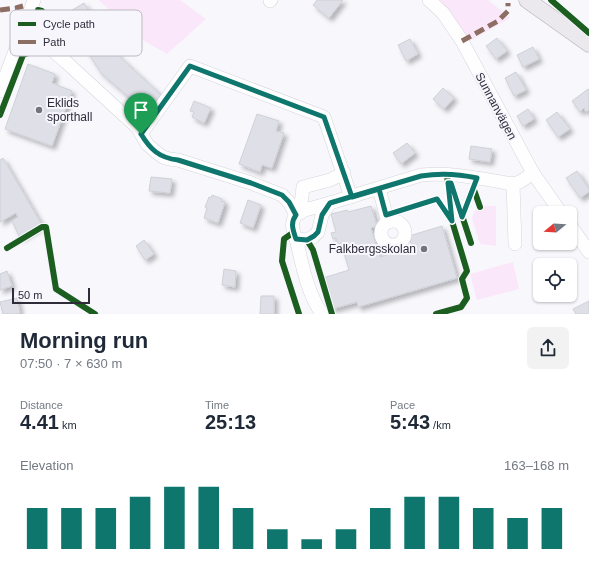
<!DOCTYPE html>
<meta charset="utf-8">
<style>
body{margin:0;font-family:Helvetica,sans-serif;background:#f2f2f3;color:#1f2937;height:100vh;display:flex;flex-direction:column;font-size:15px;white-space:nowrap}
*{box-sizing:border-box;margin:0}
p{font-size:13px;color:#747a83}
.icon{flex:none;width:22px;height:22px;fill:none;stroke:currentColor;stroke-width:2;stroke-linecap:round;stroke-linejoin:round}
.map{position:relative;height:314px;overflow:hidden}
.details{display:flex;flex-direction:column;background:#fff;flex:1}
.details>*{flex:none}
.needle{width:26px;rotate:252deg}
.buttons{position:absolute;left:533px;top:206px;display:grid;gap:8px}
.buttons a{display:grid;place-items:center;width:44px;height:44px;border-radius:6px;background:#fff;box-shadow:0 1px 3px #0004;font-size:20px}
.scale{position:absolute;left:12px;bottom:10px;width:78px;box-sizing:border-box;padding-left:4px;border:2px solid #2e2c39;border-top:0;font-size:11px;line-height:14px;white-space:nowrap;color:#2e2c39;-webkit-text-stroke:3px #f7f6fd;paint-order:stroke}
.pin{position:absolute;display:grid;place-items:center;width:34px;height:34px;color:#fff;margin:-41px -17px;border-radius:50% 50% 50% 0;rotate:-45deg;box-shadow:0 0 4px #0007}
.pin .icon{rotate:45deg}
.round{display:grid;place-items:center;flex:none;width:42px;height:42px;border-radius:6px;background:#f2f2f3}
.headline{display:flex;align-items:center;justify-content:space-between;height:68px;padding:0 20px}
h1{font-size:22px;font-weight:600;line-height:30px}
.stats{display:grid;grid-template-columns:repeat(3,1fr);gap:6px;height:68px;padding:4px 20px}
.stats div{display:grid;align-content:center}
.stats b{font-size:20px;font-weight:600}
.stats small{font-size:11px;font-weight:400}
.stats p{font-size:11px}
.chart{height:112px;padding:8px 20px}
.chart p{display:flex;justify-content:space-between}
.chart svg{width:100%;height:72px;margin-top:4px;stroke:#0f766e;stroke-width:6}
.map>svg:first-child{display:block}
</style>
<div class="map">
<svg width="589" height="314" viewBox="0 0 589 314">
<defs>
<filter id="shadow"><feDropShadow dx="3.5" dy="3.5" stdDeviation="2" flood-color="#0004"/></filter>
</defs>
<rect width="100%" height="100%" fill="#f8f7fc"/>
<g fill="#fbe7fa">
<polygon points="99,0 180,0 206,19 167,54 134,35"/>
<polygon points="440,0 488,0 510,18 468,42"/>
<path d="M482 206H496V246L480 244 472 218C474 212 476 209 482 206Z"/>
<polygon points="513,262 519,289 477,300 470,274"/>
</g>
<g fill="#dedfe7" stroke="#cfd0d8" filter="url(#shadow)">
<polygon points="317,0 343,0 329,18 313,5"/>
<polygon points="84,3 120,57 161,95 146,112 101,73 64,15"/>
<polygon points="497,38 507,51 496,59 486,46"/>
<polygon points="410,39 418,54 406,61 398,45"/>
<polygon points="533,47 539,59 523,67 517,55"/>
<polygon points="28,64 55,74 52,83 72,91 52,146 5,129"/>
<polygon points="516,72 526,90 514,96 505,78"/>
<polygon points="443,88 454,98 444,109 433,99"/>
<polygon points="588,89 589,90 589,110 586,112 584,108 580,112 572,101"/>
<polygon points="194,101 211,108 204,123 192,117 194,112 190,111"/>
<polygon points="528,109 534,119 523,126 517,116"/>
<polygon points="557,112 570,129 558,137 546,120"/>
<polygon points="257,114 279,121 276,131 284,133 272,168 262,165 260,172 239,164"/>
<polygon points="407,143 415,153 401,164 393,153"/>
<polygon points="471,146 492,149 490,162 469,159"/>
<polygon points="3,158 42,225 20,238 12,221 18,217 16,213 0,222 0,160"/>
<polygon points="577,171 589,189 589,192 580,198 566,178"/>
<polygon points="151,177 172,179 170,193 149,191"/>
<polygon points="212,195 222,199 221,201 225,202 218,223 204,218 207,208 205,207 209,197 211,198"/>
<polygon points="248,200 261,205 253,228 240,223"/>
<polygon points="371,206 377,226 371,228 380,257 412,247 409,236 442,226 457,278 358,307 357,302 332,309 323,278 349,270 341,243 338,244 336,238 333,239 331,233 336,232 331,214 347,210 348,212"/>
<polygon points="144,240 154,254 145,260 136,246"/>
<polygon points="224,269 236,271 235,287 222,285"/>
<polygon points="7,271 12,286 0,290 0,274"/>
<polygon points="261,296 274,296 274,314 260,314"/>
<polygon points="17,298 20,313 15,314 3,314 0,302"/>
<polygon points="589,301 589,314 576,314 573,309"/>
</g>
<g fill="none" stroke-linecap="round" stroke-linejoin="round">
<defs>
<g id="minor">
<polyline points="429,0 443,13 462,41 533,173 561,213"/>
<polyline points="270,1 271,0"/>
<polyline points="24,26 66,62 138,128 147,144 156,152 163,157 169,159 178,160 251,183 282,195 289,202 296,215 305,210 330,203"/>
<polyline points="0,91 34,0"/>
<polyline points="141,134 190,66 324,117 351,197"/>
<polyline points="513,184 515,244"/>
<polyline points="379,189 388,222"/>
<polyline points="300,213 303,187 330,180 344,173"/>
<path d="M296 215C290 223 293 230 296 239L307 240 314 236 318 232 322 215 330 203 421 175C452 172 483 179 513 184L520 182 533 173"/>
<circle cx="393" cy="233" r="12"/>
<polyline points="570,225 589,252"/>
<path d="M296 239C302 263 307 293 322 314"/>
</g>
<polyline id="major" points="527,0 589,44"/>
</defs>
<use href="#minor" stroke="#d5d4dc" stroke-width="14"/>
<use href="#major" stroke="#b5b0bb" stroke-width="17"/>
<use href="#minor" stroke="#fefeff" stroke-width="13"/>
<use href="#major" stroke="#ece9ee" stroke-width="16"/>
<g stroke="#8d6e63" stroke-width="5" stroke-dasharray="10 5" stroke-linecap="butt">
<polyline points="0,10 16,8 23,6"/>
<polyline points="462,41 498,21 508,11 508,3"/>
</g>
<defs>
<g id="cycleway">
<polyline points="551,0 589,33"/>
<path d="M0 115 23 55 28 53C31 47 45 22 44 17 44 15 42 12 42 11L38 10"/>
<polyline points="453,188 471,243"/>
<polyline points="386,215 437,199 450,219"/>
<polyline points="462,217 473,187 480,207"/>
<polyline points="294,232 284,239 282,261 299,314"/>
<polyline points="307,240 313,250 332,314"/>
<polyline points="7,248 42,227 46,227 56,289 95,314"/>
<polyline points="436,314 461,307 467,298 462,279 467,271 452,221 447,175"/>
</g>
</defs>
<use href="#cycleway" stroke="#f7f6fd" stroke-width="8"/>
<use href="#cycleway" stroke="#1b5e20" stroke-width="6"/>
</g>
<g fill="none" stroke-linecap="round" stroke-linejoin="round">
<defs>
<path id="route" d="M141 134C150 149 159 158 178 160L251 183 282 195 289 202 296 215C290 223 293 230 296 239L307 240 314 236 318 232 322 215 330 203 421 176C439 173 459 174 477 178L462 217 451 183H448L452 221 437 199 386 215 379 189 352 197 324 117 190 66 141 134"/>
</defs>
<use href="#route" stroke="#fff" stroke-width="8"/>
<use href="#route" stroke="#0f766e" stroke-width="5"/>
</g>
<g fill="#75737d" stroke="#f7f6fd" stroke-width="1.5">
<circle cx="39" cy="110" r="4"/>
<circle cx="424" cy="249" r="4"/>
</g>
<g text-anchor="middle" stroke-width="4" stroke-linejoin="round" paint-order="stroke">
<g font-size="12" fill="#2e2c39" stroke="#f7f6fd" text-anchor="start">
<text x="47" y="107">Eklids<tspan x="47" dy="14">sporthall</tspan></text>
<text x="416" y="253" text-anchor="end">Falkbergsskolan</text>
</g>
<g font-size="12" fill="#2e2c39" stroke="#f7f6fd">
<text transform="translate(496 106) rotate(62)" y="4">Sunnanvägen</text>
</g>
</g>
<rect x="10" y="10" width="132" height="46" rx="6" fill="#f7f6fd" stroke="#bbb9c2" stroke-width="1"/>
<rect x="18" y="22" width="18" height="4" fill="#1b5e20"/>
<rect x="18" y="40" width="18" height="4" fill="#8d6e63"/>
<g font-size="11" fill="#2e2c39">
<text x="43" y="28">Cycle path</text>
<text x="43" y="46">Path</text>
</g>
</svg>
<div class="buttons">
<a><svg class="needle" viewBox="-14 -14 28 28"><path d="M0-13l5 13h-10z" fill="#e53935"/><path d="M0 13l5-13h-10z" fill="#747a83"/></svg></a>
<a><svg class="icon" aria-label="locate" viewBox="0 0 24 24"><circle cx="12" cy="12" r="6"/><path d="M12 2v4M12 18v4M2 12h4M18 12h4"/></svg></a>
</div>
<div class="scale">50 m</div>
<div class="pin" style="left:141px;top:134px;background:#1e9e55"><svg class="icon" aria-label="arrive" viewBox="0 0 24 24"><path d="M6 21V4h12l-3 4 3 4H6"/></svg></div>
</div>
<section class="details">
<div class="headline"><div><h1>Morning run</h1><p>07:50 · 7 × 630 m</p></div><a class="round"><svg class="icon" aria-label="share" viewBox="0 0 24 24"><path d="M12 15V3M7 8l5-5 5 5M5 13v7h14v-7"/></svg></a></div>
<div class="stats">
<div><p>Distance</p><b>4.41<small> km</small></b></div>
<div><p>Time</p><b>25:13</b></div>
<div><p>Pace</p><b>5:43<small> /km</small></b></div>
</div>
<div class="chart"><p><span>Elevation</span>163–168 m</p>
<svg viewBox="0 0 160 44" preserveAspectRatio="none"><path d="M5 44V19M15 44V19M25 44V19M35 44V12M45 44V6M55 44V6M65 44V19M75 44V32M85 44V38M95 44V32M105 44V19M115 44V12M125 44V12M135 44V19M145 44V25M155 44V19"/></svg>
</div>
</section>
